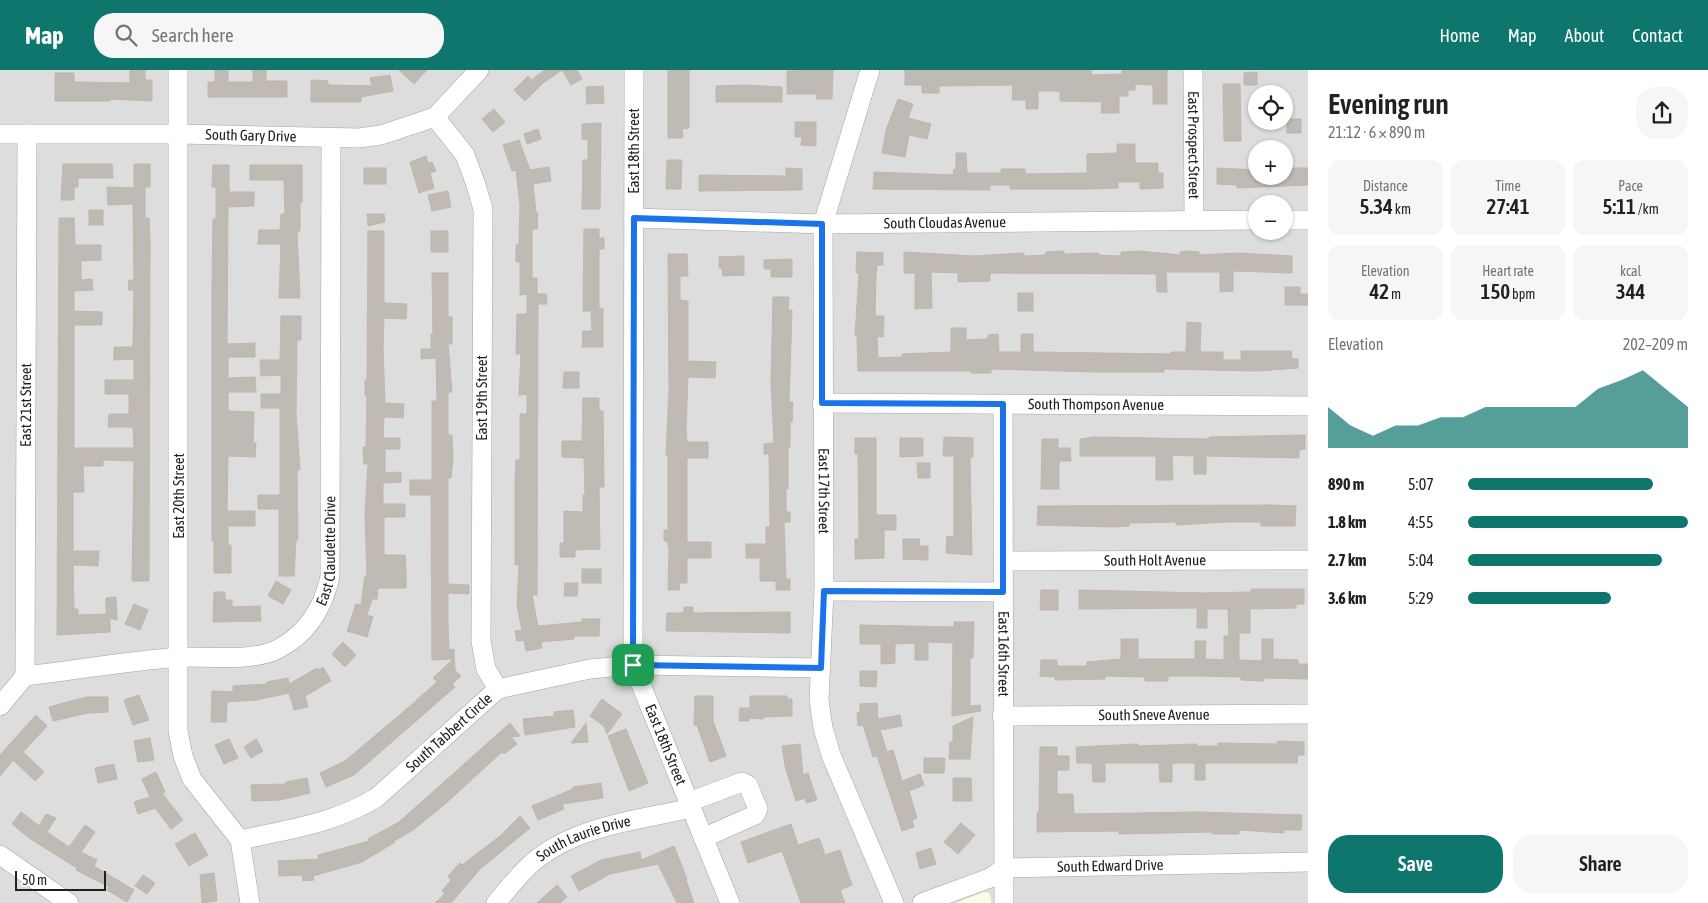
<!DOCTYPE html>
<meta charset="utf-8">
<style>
body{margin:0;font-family:"Asap Condensed",sans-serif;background:#f6f6f6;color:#202124;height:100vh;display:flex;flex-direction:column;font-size:19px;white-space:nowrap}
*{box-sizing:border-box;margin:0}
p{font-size:16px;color:#757577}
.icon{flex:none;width:28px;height:28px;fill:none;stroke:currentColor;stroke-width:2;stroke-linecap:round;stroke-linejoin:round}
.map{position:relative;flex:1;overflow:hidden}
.drawer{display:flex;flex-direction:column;background:#fff;width:400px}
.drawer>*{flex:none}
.controls{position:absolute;left:1248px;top:15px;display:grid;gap:10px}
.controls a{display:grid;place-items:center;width:45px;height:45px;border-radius:50%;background:#fff;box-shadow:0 1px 4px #0004;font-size:25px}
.scale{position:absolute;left:15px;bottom:12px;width:91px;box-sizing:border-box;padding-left:5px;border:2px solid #202020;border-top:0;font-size:14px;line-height:18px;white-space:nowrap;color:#202020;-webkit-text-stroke:4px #fff;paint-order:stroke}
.pin{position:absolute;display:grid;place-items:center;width:42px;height:42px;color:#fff;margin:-21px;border-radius:10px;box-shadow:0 2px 8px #0006}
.round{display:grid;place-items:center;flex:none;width:52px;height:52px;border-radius:20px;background:#f6f6f6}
.overview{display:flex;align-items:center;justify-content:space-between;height:85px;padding:0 20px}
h1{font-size:28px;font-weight:600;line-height:38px}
.stats{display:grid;grid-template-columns:repeat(3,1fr);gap:8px;height:85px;padding:5px 20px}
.stats div{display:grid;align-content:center;border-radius:12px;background:#f6f6f6;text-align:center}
.stats b{font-size:21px;font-weight:600}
.stats small{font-size:14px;font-weight:400}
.stats p{font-size:14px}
.chart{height:140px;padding:10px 20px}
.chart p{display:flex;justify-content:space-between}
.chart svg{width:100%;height:90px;margin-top:5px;fill:#0f766e;opacity:.7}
.cta{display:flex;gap:10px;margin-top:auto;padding:10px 20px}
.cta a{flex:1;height:58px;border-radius:20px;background:#0f766e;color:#fff;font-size:20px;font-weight:600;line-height:58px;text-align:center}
.cta a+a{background:#f6f6f6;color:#202124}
ul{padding:0 20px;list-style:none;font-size:16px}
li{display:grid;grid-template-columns:80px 60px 1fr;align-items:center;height:38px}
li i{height:12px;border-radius:6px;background:#0f766e}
header{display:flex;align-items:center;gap:30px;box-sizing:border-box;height:70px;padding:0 25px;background:#0f766e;color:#fff}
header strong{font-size:24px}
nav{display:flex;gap:28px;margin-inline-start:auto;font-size:18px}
.search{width:350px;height:45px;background:#f6f6f6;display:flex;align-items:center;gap:12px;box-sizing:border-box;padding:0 18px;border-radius:20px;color:#757577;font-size:19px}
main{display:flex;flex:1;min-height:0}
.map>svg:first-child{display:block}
</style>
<header>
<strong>Map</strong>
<div class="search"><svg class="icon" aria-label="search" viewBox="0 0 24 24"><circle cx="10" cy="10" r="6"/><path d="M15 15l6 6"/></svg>Search here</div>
<nav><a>Home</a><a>Map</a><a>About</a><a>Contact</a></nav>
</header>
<main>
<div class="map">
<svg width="1308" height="833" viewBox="0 0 1308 833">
<rect width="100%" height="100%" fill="#f0eee7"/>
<path fill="#dedddd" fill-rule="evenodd" d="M0 0H1308V833H991V826L984 822 956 833H0ZM1256 24H1284V51H1256ZM1256 79H1284V106H1256ZM1256 134H1284V161H1256Z"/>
<polygon fill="#fafde3" points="984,822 989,823 991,833 956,833"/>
<g fill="#c0bab4" stroke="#c0b6aa">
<polygon points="130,0 145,0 145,10 152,10 152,31 110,29 110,31 55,31 55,3 74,3 74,12 130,13"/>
<polygon points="215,0 228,0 228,12 253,12 253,0 266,0 266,11 287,11 287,27 208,27 208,12 215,12"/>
<polygon points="399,0 427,0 414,14"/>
<polygon points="545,0 562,0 543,13 525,31 514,20 528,6 531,10"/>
<polygon points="562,0 577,0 582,9 571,15"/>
<polygon points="668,0 689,0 689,58 682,59 683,68 668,68"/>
<polygon points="817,0 833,0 832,29 816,29 817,24 787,24 787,1"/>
<polygon points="905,0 1091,0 1091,5 1122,4 1122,0 1167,0 1167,34 1153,34 1153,15 1135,14 1135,20 1128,20 1128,26 1119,26 1119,43 1101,43 1102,32 1060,31 1060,21 1038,21 1038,39 1026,39 1026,30 1012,30 1013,15 939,16 939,23 922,23 922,15 905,15"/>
<polygon points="1257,2 1257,15 1244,15 1244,3"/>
<polygon points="390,5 393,21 361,27 361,32 311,32 311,10 328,11 328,15 372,16 370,8"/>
<polygon points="1223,14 1240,14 1241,71 1224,71"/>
<polygon points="745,15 782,17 782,32 716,32 716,16"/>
<polygon points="603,16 604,33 587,34 586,17"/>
<polygon points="898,29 913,34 908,48 931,54 927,69 909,65 905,87 882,83 886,60"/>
<polygon points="494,39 505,52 493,62 482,49"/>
<rect x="1287" y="49" width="14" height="14"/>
<polygon points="795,52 816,52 816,76 801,75 802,67 795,67"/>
<polygon points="601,53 600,139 582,139 583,90 588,90 588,69 582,69 582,54"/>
<polygon points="538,59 541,69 527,74 524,64"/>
<polygon points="519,70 530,100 549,97 551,111 533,114 536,143 538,143 537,159 532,159 532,208 537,208 537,224 546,224 547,234 538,234 537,525 532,525 538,556 582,552 582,549 600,549 599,566 574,566 574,569 541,572 542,578 526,581 524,570 517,571 515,561 522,560 517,536 519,494 515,495 515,411 516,390 520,390 520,344 527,344 527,324 519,325 521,284 516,284 517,244 527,244 527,224 520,225 520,192 516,192 516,175 519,175 520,135 516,100 512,101 503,75"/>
<polygon points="1117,74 1135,74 1135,93 1158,93 1158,103 1163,103 1163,118 1140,119 1140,112 1118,112 1118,118 1091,119 1010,119 1010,115 990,115 990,120 873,119 874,102 953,105 954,99 956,100 956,83 966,83 967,103 1001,103 1001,99 1025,99 1025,104 1087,103 1087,84 1117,83"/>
<polygon points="426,86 428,93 432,92 436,101 430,103 434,118 419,123 410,92"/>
<polygon points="667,90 682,90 681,119 666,119"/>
<polygon points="63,94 112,94 113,108 78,108 78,117 74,117 74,130 61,130"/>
<polygon points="134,94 150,94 150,117 145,117 145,148 149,148 150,170 149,511 132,511 134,391 103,390 103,396 83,396 84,422 73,422 73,481 99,481 98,496 73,495 74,539 78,539 78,545 106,544 106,528 116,527 117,550 110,548 110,562 57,565 59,148 74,148 75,175 101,175 101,190 81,191 81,210 92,209 93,220 74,221 74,241 102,242 102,255 74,255 74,378 134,378 133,357 108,357 109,344 129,344 129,324 105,324 105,310 134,310 134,289 114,290 114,277 133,277 134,220 128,220 129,210 134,210 133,134 108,135 107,117 134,118"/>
<polygon points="213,95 229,95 229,122 254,122 254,136 228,137 227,274 255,273 255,287 228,287 228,308 255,307 256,322 228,322 228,341 254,342 253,373 256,373 255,387 228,386 227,441 255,441 255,456 228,456 228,475 231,475 231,503 214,503 214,471 212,471 212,216 213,149 216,149 216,117 212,117"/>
<polygon points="250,95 302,95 302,132 300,132 300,161 297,161 300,228 279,228 281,174 258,174 259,160 280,160 281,144 285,144 284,110 250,110"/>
<rect x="364" y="98" width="22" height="16"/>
<polygon points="786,98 802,99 802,120 699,121 699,105 786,106"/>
<polygon points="1217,98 1256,100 1256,106 1284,106 1284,98 1308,98 1308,115 1237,118 1237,115 1217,114"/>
<polygon points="448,121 451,137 432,141 428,125"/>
<rect x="89" y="140" width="14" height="15"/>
<polygon points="367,144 384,144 385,152 368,156"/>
<polygon points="584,159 599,159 599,168 604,168 604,179 599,179 599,239 603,238 603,277 582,277 583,261 592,261 591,241 583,241"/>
<polygon points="368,161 384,161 384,233 407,234 406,249 384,248 383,276 385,333 404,334 403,348 384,347 383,368 400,368 400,379 385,379 385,403 401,402 401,412 383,413 383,434 405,434 405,447 384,447 384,485 405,485 406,502 406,518 378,518 377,529 372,529 367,545 373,547 367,567 347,561 356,534 361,535 365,506 367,506 365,444 368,394 364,394 363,377 366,377 367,326 365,326 365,310 367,310"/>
<rect x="431" y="161" width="17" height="21"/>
<polygon points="1064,181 1064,184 1098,183 1098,185 1121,186 1121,182 1140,181 1180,185 1180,182 1187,181 1199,182 1199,185 1237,183 1292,186 1292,203 1233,201 1233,221 1220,222 1220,202 1166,202 1167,222 1157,222 1156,204 990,203 990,211 958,212 958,203 931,202 932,238 915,239 915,203 904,203 904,182 974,186 1024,183 1024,186 1046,185 1046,182"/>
<polygon points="857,182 883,183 883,195 877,195 876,204 875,246 884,246 883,267 877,266 878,288 902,287 902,284 951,282 951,258 966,258 966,270 988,269 988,265 998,264 999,282 1021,282 1021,264 1033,264 1033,282 1171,284 1171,282 1186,282 1187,252 1201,253 1200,282 1223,282 1223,290 1241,290 1241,281 1291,281 1292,289 1298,289 1298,298 1258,301 1164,299 1164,302 1096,302 991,299 991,303 971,303 971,301 858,301 857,266 855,266 859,203 856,203"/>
<polygon points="668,184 687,184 688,206 680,206 680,230 688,231 688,291 716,292 715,308 688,307 686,359 687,372 708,372 708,388 687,388 687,472 711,472 711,488 687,488 687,513 680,513 679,520 668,520 669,479 667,471 664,471 664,460 668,460 668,385 666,385 669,321"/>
<polygon points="744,186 744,205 723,206 722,198 719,198 719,187"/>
<polygon points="792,189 792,207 771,207 771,199 764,199 764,190"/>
<polygon points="432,203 448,203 448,247 452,247 452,274 448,274 452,322 448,322 448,365 452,365 453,389 451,408 448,408 448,514 469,515 469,524 448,523 448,556 449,580 454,579 455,600 461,606 452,614 455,617 354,705 326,717 320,703 345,691 402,643 437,612 433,608 453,589 432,590 431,425 410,425 410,410 432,410 432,331 437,331 436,288 421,289 421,279 431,279 431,264 433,264"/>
<polygon points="1285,217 1300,217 1300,224 1308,224 1308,235 1285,235"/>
<rect x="1018" y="223" width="15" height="18"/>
<polygon points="773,227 789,227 788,240 792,240 789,332 793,332 792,352 790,352 790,377 788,377 788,419 786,419 786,442 790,442 790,452 784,452 786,509 790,509 790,520 776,520 776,511 760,511 760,488 746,488 746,474 766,474 766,457 770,457 769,384 764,384 764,374 774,373 771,312"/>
<polygon points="281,246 301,246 301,270 297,270 296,343 300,400 297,400 298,470 296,470 294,506 279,506 279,439 258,439 258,425 280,425 280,338 261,338 261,324 281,324 281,305 261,306 260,290 280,290"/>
<polygon points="564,302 579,302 579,318 563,318"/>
<polygon points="583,328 599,328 599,341 603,341 604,417 599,417 600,479 575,480 575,487 560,487 560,473 564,473 564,441 583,442 583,425 585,425 584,388 562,387 562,371 582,371"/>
<polygon points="1305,365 1305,379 1299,380 1299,388 1206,386 1206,404 1194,404 1194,386 1172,385 1173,410 1156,410 1156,386 1080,386 1080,369 1094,367 1209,369 1209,367"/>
<polygon points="944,367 973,368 973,387 970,387 972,485 946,483 947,466 954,467 954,386 943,386"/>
<polygon points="855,368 876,368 876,445 896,445 896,460 884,460 884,488 855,489 855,469 859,469 858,384 855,384"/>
<polygon points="900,368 923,368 923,386 900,387"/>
<polygon points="1042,369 1058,369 1058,378 1070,378 1071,391 1059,391 1059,419 1041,419"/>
<polygon points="917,393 930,393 930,408 918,408"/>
<polygon points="1271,435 1296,436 1295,456 1261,456 1261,452 1227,452 1176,455 1176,452 1129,453 1129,456 1113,457 1037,455 1038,436"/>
<polygon points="903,469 920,469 919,476 928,476 928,490 903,489"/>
<rect x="582" y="499" width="19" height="14"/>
<polygon points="276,511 291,520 283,534 268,526"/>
<polygon points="565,513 578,513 577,526 564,526"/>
<polygon points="1251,519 1304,519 1304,534 1296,534 1296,538 1250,539 1250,563 1239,563 1239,590 1262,591 1262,569 1273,569 1273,589 1298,590 1298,594 1308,594 1308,609 1264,608 1264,611 1241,610 1241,607 1201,606 1168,606 1168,611 1145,611 1145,607 1105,606 1105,609 1055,610 1055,607 1040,606 1041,590 1057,590 1057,596 1087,596 1087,592 1121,589 1121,569 1138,569 1138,589 1195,589 1195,571 1206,571 1205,589 1224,590 1224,566 1229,566 1228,539 1207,539 1207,558 1197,558 1197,538 1079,539 1079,520 1204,523 1251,522"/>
<polygon points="1041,520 1058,520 1058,540 1040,540"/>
<polygon points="214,522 225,522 225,530 232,530 232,537 260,536 261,551 213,552"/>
<polygon points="134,534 148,540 140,560 125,554"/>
<polygon points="684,537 693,537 693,543 790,542 790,563 666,561 667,543 684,543"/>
<polygon points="954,552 974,552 973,588 970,588 970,636 980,635 981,641 952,646 953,573 928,572 928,590 915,590 915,573 895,574 895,593 881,594 881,574 860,574 860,555 954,557"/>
<polygon points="343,572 356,585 345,597 332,584"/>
<polygon points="323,597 331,611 305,626 308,637 294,640 289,623 256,630 227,632 226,652 211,652 212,621 233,622 233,616 267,614 267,612 288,608 289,614 317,598 318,600"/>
<polygon points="860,601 877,601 876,617 860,616"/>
<polygon points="139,625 149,650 133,655 124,630"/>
<polygon points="695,626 713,626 713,651 726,686 710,692 697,655 694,655"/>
<polygon points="750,626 787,626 787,629 792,629 792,646 763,647 763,649 749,648 749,651 739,651 740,638 750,638"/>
<polygon points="86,627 108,627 108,642 88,643 53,651 49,637"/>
<polygon points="602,629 622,644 607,664 604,656 590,646"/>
<polygon points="877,633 878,649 900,645 902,656 880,660 887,682 893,680 902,711 920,704 924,715 909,721 917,748 912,750 914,757 902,761 877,686 873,687 863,655 858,656 857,643 860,642 860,634"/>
<polygon points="573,640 575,657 525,665 523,649 554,646 554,642"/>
<polygon points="36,645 47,656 23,682 44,702 35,711 13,690 0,706 0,685"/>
<polygon points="973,647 970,689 949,689 950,672 953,672 953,656"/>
<polygon points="510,653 520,666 511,667 517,674 504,684 502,682 444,735 413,760 394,771 395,772 362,792 313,806 314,810 303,811 302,805 279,806 278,791 319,789 318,785 369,771 368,769 399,752"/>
<polygon points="586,653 588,672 571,673"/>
<polygon points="626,659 648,713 629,721 608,666"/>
<polygon points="150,668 154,690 138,692 134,671"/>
<polygon points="229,669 238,688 224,694 215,675"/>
<polygon points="256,669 263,681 251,688 244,677"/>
<polygon points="1278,671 1304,672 1304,685 1298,685 1297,693 1205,693 1205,710 1195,710 1195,693 1172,693 1172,712 1160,712 1159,693 1105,693 1105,712 1093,712 1092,693 1077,693 1076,677 1138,674 1138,676 1197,674 1197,676 1218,676 1218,673 1277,674"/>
<polygon points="800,674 803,705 808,703 817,730 806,733 805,728 796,731 785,696 782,676"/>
<polygon points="1040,677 1057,677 1057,686 1069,686 1069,700 1057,700 1057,724 1073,724 1074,744 1198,742 1302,745 1301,760 1284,760 1284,763 1239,760 1239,764 1212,764 1212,762 1119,764 1119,761 1037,762 1037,743 1039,743"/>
<polygon points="924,688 945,688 944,703 924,703"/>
<polygon points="114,694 117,709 98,713 95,698"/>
<polygon points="156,702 165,722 162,723 183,750 171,759 155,738 138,744 134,732 150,727 142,709"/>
<polygon points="307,708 310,723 280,730 252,731 251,715 286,714 286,712"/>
<polygon points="953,708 971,708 972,731 953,731"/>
<polygon points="601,713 603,728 562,734 564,739 538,750 532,736 573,719 573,717"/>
<polygon points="21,742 39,756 46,744 56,748 47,762 69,777 85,755 95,762 81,782 97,790 94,796 134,820 127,832 107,820 109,817 76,800 77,798 29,768 12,754"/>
<polygon points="520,746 530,758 480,799 451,833 435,833 445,824 442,821 451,810 448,806 460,793 462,795 500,766"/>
<polygon points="961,753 975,765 958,784 944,772"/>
<polygon points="791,754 798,775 819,768 825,785 840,780 852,815 840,820 845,833 801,833 782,781 748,793 741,772"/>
<polygon points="195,763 208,785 189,796 175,774"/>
<polygon points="674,776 687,809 686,810 694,833 677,833 658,794 610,804 579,821 571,806 601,790 640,782 641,790"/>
<polygon points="931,778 936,794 920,799 916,783"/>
<polygon points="214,803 217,831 202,833 200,805"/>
<polygon points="143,805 155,813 147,824 135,816"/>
<polygon points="557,815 567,827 560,833 537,833"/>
</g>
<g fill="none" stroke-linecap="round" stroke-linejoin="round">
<defs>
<g id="minor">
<polyline points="178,0 178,661 183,686 192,709 240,770 250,833"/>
<path id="s1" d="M634 0 633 595 730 833"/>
<path id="s2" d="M870 0 823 154 824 521 819 630 823 658 831 685 894 833"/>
<path id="s3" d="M1193 0 1194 149"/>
<polyline points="435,47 465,85 476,115 483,139 481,571 486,599 498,619"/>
<path id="s4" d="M0 64H179L359 68 381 65 435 47 479 0"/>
<path id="s5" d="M634 148 823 154 1256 150"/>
<polyline points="1284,150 1308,150"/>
<path id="s6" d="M822 333 1308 336"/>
<path id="s7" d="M1003 334 1004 833"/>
<path id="s8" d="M1003 491 1308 490"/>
<polyline points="824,521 1003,522"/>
<path id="s9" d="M25 606 27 64"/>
<path id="s10" d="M0 636 25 606C76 600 128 591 180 587 208 586 254 592 278 579 307 564 323 538 330 507L331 68"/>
<path id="s11" d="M1002 646 1308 644"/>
<polyline points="689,732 742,712 748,715 758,739 755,745 703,768"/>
<path id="s12" d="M240 770C290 759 332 754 376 728L498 619 590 599 633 595 821 598"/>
<polyline points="0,785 69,833"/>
<path id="s13" d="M496 833C509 818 522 800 538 788 581 755 640 750 691 738"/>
<path id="s14" d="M922 833 990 808 1004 798 1308 792"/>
</g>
</defs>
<use href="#minor" stroke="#a4a4a4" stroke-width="20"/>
<use href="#minor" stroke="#fff" stroke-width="19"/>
</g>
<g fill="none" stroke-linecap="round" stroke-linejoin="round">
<defs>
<polygon id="route" points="634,148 822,154 822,333 1003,334 1003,522 824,521 821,598 633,595"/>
</defs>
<use href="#route" stroke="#fff" stroke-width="10"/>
<use href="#route" stroke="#1a73e8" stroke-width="6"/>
</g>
<g text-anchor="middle" stroke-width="4" stroke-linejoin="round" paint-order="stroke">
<g font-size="15" fill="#202020" stroke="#fff">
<text dy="5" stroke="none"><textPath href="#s4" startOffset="251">South Gary Drive</textPath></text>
<text dy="5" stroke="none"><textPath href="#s3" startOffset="75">East Prospect Street</textPath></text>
<text transform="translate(634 81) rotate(-90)" y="5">East 18th Street</text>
<text dy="5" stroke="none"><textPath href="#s5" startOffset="311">South Cloudas Avenue</textPath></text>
<text transform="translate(482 328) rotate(-90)" y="5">East 19th Street</text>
<text dy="5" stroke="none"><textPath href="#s6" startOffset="274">South Thompson Avenue</textPath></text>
<text dy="5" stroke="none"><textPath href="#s9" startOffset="271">East 21st Street</textPath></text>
<text dy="5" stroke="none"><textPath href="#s2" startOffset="428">East 17th Street</textPath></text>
<text transform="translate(179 426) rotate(-90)" y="5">East 20th Street</text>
<text dy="5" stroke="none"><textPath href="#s10" startOffset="412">East Claudette Drive</textPath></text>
<text dy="5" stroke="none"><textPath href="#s8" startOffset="152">South Holt Avenue</textPath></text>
<text dy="5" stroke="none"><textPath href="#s7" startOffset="250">East 16th Street</textPath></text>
<text dy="5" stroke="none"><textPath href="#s11" startOffset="152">South Sneve Avenue</textPath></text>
<text dy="5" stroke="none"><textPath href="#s12" startOffset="241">South Tabbert Circle</textPath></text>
<text dy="5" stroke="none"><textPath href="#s1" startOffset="681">East 18th Street</textPath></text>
<text dy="5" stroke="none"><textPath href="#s13" startOffset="112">South Laurie Drive</textPath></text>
<text dy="5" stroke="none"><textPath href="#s14" startOffset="196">South Edward Drive</textPath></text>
</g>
</g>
</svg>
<div class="controls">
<a><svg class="icon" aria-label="locate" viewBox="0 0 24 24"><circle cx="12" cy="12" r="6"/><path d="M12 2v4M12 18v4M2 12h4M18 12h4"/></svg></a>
<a>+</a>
<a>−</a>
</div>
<div class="scale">50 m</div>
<div class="pin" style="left:633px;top:595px;background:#1e9e55"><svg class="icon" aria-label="arrive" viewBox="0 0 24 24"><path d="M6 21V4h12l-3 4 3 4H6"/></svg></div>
</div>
<section class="drawer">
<div class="overview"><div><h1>Evening run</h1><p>21:12 · 6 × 890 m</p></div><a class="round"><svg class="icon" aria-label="share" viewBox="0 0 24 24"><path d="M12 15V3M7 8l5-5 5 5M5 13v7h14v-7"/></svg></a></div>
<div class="stats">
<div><p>Distance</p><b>5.34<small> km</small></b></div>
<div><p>Time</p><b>27:41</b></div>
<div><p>Pace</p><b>5:11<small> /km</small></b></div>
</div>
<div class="stats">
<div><p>Elevation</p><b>42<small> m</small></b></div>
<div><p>Heart rate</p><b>150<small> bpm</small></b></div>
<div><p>kcal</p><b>344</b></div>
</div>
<div class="chart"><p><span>Elevation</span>202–209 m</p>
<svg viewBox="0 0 160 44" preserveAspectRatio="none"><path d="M0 44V24L10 33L20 38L30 33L40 33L50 29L60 29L70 24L80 24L90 24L100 24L110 24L120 15L130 11L140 6L150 15L160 24V44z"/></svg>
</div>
<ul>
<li><b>890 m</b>5:07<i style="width:84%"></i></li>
<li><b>1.8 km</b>4:55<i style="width:100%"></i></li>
<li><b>2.7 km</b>5:04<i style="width:88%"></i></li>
<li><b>3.6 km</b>5:29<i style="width:65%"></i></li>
</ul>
<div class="cta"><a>Save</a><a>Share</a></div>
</section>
</main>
